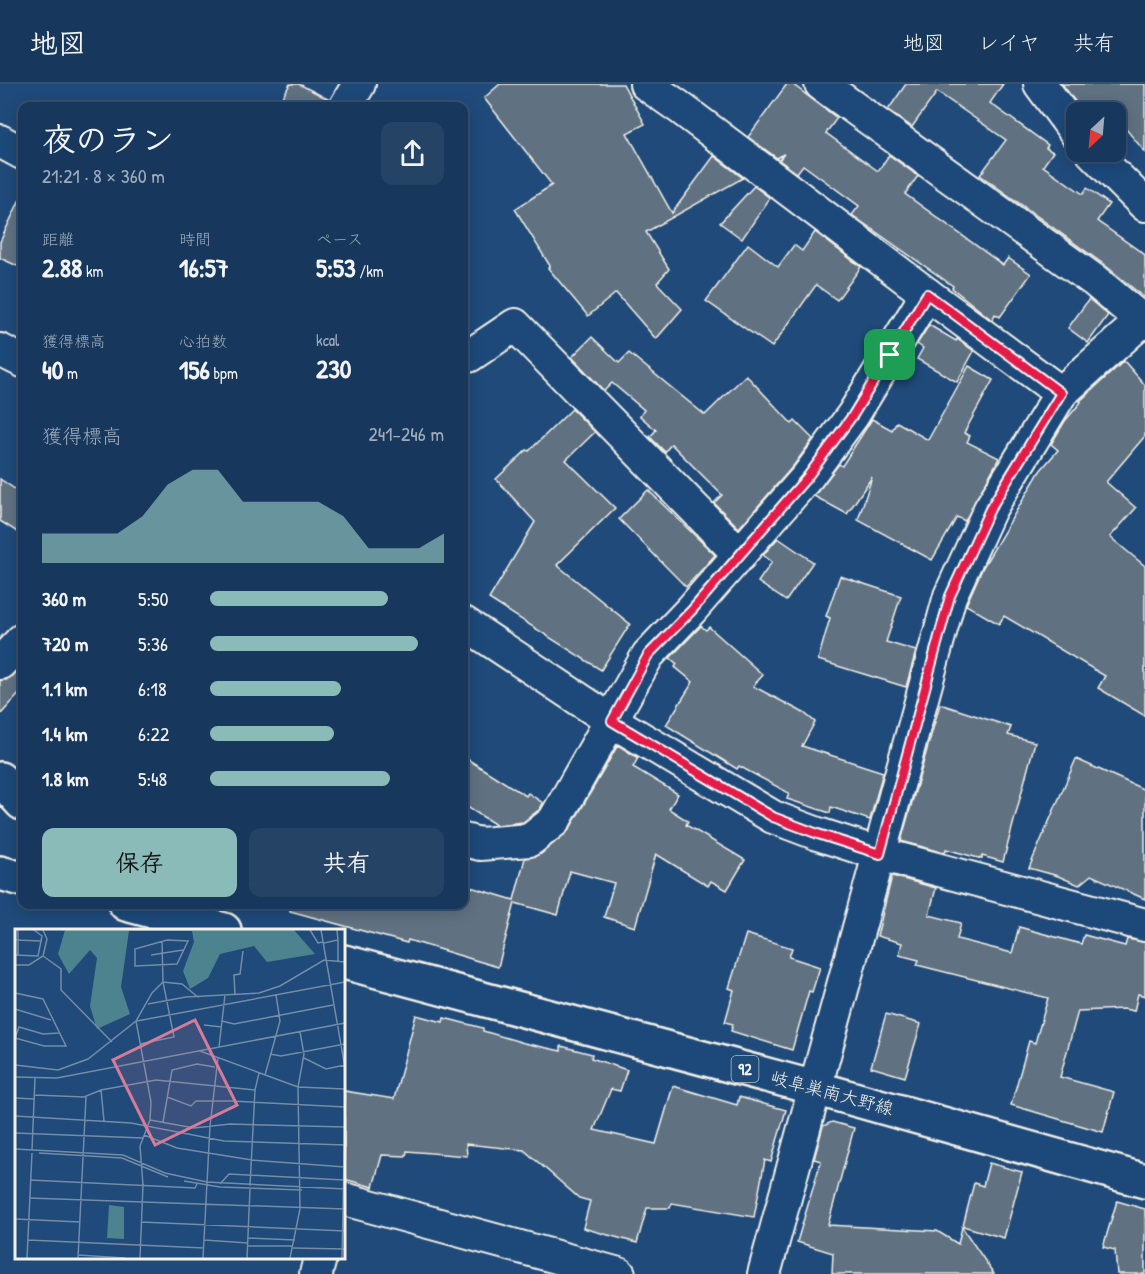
<!DOCTYPE html>
<html lang="ja">
<meta charset="utf-8">
<style>
body{margin:0;font-family:"Patrick Hand","Klee One",sans-serif;background:#244365;color:#f1f3f6;height:100vh;display:flex;flex-direction:column;font-size:22px;white-space:nowrap}
*{box-sizing:border-box;margin:0}
p{font-size:20px;color:#9eacbb}
.icon{flex:none;width:33px;height:33px;fill:none;stroke:currentColor;stroke-width:2;stroke-linecap:round;stroke-linejoin:round}
.map{position:relative;flex:1;overflow:hidden}
.details{position:absolute;left:18px;top:18px;width:450px;height:807px;display:flex;flex-direction:column;background:#17385c;border-radius:12px;box-shadow:0 3px 15px #0003,0 0 0 2px #365272}
.details>*{flex:none}
.needle{width:39px;rotate:206deg}
.tools{position:absolute;left:1066px;top:18px;display:grid;gap:12px}
.tools a{display:grid;place-items:center;width:60px;height:60px;border-radius:12px;background:#17385c;box-shadow:0 3px 15px #0003,0 0 0 2px #365272;font-size:30px}
.pin{position:absolute;display:grid;place-items:center;width:51px;height:51px;color:#fff;margin:-26px;border-radius:12px;box-shadow:0 3px 9px #0006}
.round{display:grid;place-items:center;flex:none;width:63px;height:63px;border-radius:12px;background:#244365}
.overview{display:flex;align-items:center;justify-content:space-between;height:102px;padding:0 24px}
h1{font-size:33px;font-weight:800;line-height:45px}
.figures{display:grid;grid-template-columns:repeat(3,1fr);gap:9px;height:102px;padding:6px 24px}
.figures div{display:grid;align-content:center}
.figures b{font-size:26px;font-weight:800}
.figures small{font-size:16px;font-weight:400}
.figures p{font-size:16px}
.chart{height:168px;padding:12px 24px}
.chart p{display:flex;justify-content:space-between}
.chart svg{width:100%;height:108px;margin-top:6px;fill:#8bbbb9;opacity:.7}
.button{display:flex;gap:12px;margin-top:auto;padding:12px 24px}
.button a{flex:1;height:69px;border-radius:12px;background:#8bbbb9;color:#111;font-size:24px;font-weight:800;line-height:69px;text-align:center}
.button a+a{background:#244365;color:#f1f3f6}
ul{padding:0 24px;list-style:none;font-size:20px}
li{display:grid;grid-template-columns:96px 72px 1fr;align-items:center;height:45px}
li i{height:15px;border-radius:8px;background:#8bbbb9}
header{display:flex;align-items:center;gap:36px;box-sizing:border-box;height:84px;padding:0 30px;background:#17385c;border-bottom:2px solid #365272}
header strong{font-size:28px}
nav{display:flex;gap:33px;margin-inline-start:auto;font-size:21px}
.map>svg:first-child{display:block}
</style>
<header>
<strong>地図</strong>
<nav><a>地図</a><a>レイヤ</a><a>共有</a></nav>
</header>
<div class="map">
<svg width="1145" height="1190" viewBox="0 0 1145 1190">
<rect width="100%" height="100%" fill="#1f4a7a"/>
<filter id="ink" filterUnits="userSpaceOnUse"><feTurbulence type="fractalNoise" baseFrequency=".0167" numOctaves="2"/><feDisplacementMap in="SourceGraphic" scale="12" xChannelSelector="R" yChannelSelector="G"/><feConvolveMatrix kernelMatrix="1 2 1 2 8 2 1 2 1" color-interpolation-filters="sRGB"/></filter>
<g filter="url(#ink)">
<g fill="#607181" stroke="#f4f1e8" stroke-width="1.5">
<polygon points="290,0 299,0 330,16 328,22 278,22"/>
<polygon points="500,0 623,0 645,40 627,49 672,129 714,72 743,94 646,148 669,185 657,199 682,225 656,255 616,209 588,232 548,184 550,182 515,125 552,101 484,14"/>
<polygon points="787,0 792,0 837,34 826,49 878,87 889,71 918,92 905,110 1003,181 1008,174 1031,190 1000,233 995,230 992,236 952,204 953,202 852,131 859,122 803,81 797,89 779,76 784,70 777,74 748,53"/>
<polygon points="906,0 1003,0 990,19 1048,61 1046,64 1053,68 1043,82 1083,110 1087,104 1109,120 1097,137 1145,171 1145,214 1106,182 980,91 1006,56 937,8 912,43 888,26"/>
<polygon points="1062,0 1145,0 1145,68 1116,33 1116,28 1083,28"/>
<polygon points="754,102 770,114 742,155 720,139"/>
<polygon points="22,111 22,184 0,174 0,158"/>
<polygon points="815,148 861,183 837,216 816,201 772,263 706,217 748,160 778,183 794,161 802,167"/>
<polygon points="1089,215 1108,231 1088,259 1068,244"/>
<polygon points="929,241 956,257 957,255 974,267 957,298 917,275 923,264 917,260"/>
<polygon points="592,253 619,279 629,269 705,331 746,291 792,340 795,337 813,355 794,381 739,444 714,419 722,411 671,360 665,368 650,353 656,346 640,332 644,326 612,299 604,307 572,273"/>
<polygon points="1124,277 1145,301 1145,352 1106,398 1136,424 1110,453 1145,482 1145,632 1098,604 1105,592 1004,532 999,540 966,521 983,483 1040,387 1058,366 1051,360 1065,337 1081,318 1080,317"/>
<polygon points="969,282 993,296 964,349 970,352 967,358 999,374 965,437 957,433 932,476 858,436 872,393 847,430 814,412 839,380 842,382 872,335 892,346 897,338 928,356"/>
<polygon points="572,325 595,348 566,376 615,424 557,481 630,540 601,586 489,515 535,438 496,395 527,366 529,367"/>
<polygon points="0,395 22,410 22,451 0,437"/>
<polygon points="648,406 715,471 686,503 619,435"/>
<polygon points="778,454 813,478 786,517 758,498 772,478 763,471"/>
<polygon points="840,492 901,512 886,558 916,567 906,603 818,576 830,534 826,532"/>
<polygon points="701,542 706,546 709,543 763,591 753,602 804,629 815,638 802,662 883,688 870,736 831,723 830,729 787,715 789,709 739,682 737,685 666,641 693,598 675,583 677,580 670,574"/>
<polygon points="22,582 22,607 0,631 0,596 6,596 13,592"/>
<polygon points="940,620 1011,643 1008,651 1035,658 1003,778 982,772 982,775 946,765 945,769 901,757"/>
<polygon points="618,661 638,674 633,683 678,710 669,725 688,737 686,741 745,776 727,806 711,797 708,802 656,770 635,843 604,833 614,799 570,787 558,831 515,819 498,883 408,856 407,859 290,827 291,820 464,820 464,801 514,816 525,774 541,770 569,746"/>
<polygon points="464,673 526,712 528,709 543,719 540,725 523,738 496,741 464,721"/>
<polygon points="1076,675 1145,706 1145,815 1091,791 1079,801 1058,792 1029,784"/>
<polygon points="892,792 936,804 929,831 961,839 957,855 1012,869 1019,843 1081,860 1084,851 1125,862 1127,855 1145,858 1145,912 1138,910 1134,927 1124,925 1078,927 1060,993 1114,1008 1103,1048 1011,1021 1029,957 1035,959 1048,914 917,881 919,876 899,871 902,859 877,852"/>
<polygon points="746,850 792,864 789,873 820,883 812,908 809,907 792,966 731,947 733,940 725,938 734,906 729,904"/>
<polygon points="886,930 921,940 905,993 871,983"/>
<polygon points="416,931 443,938 444,934 483,944 483,947 524,959 561,967 561,962 592,970 591,974 627,986 620,1007 611,1005 594,1046 656,1060 673,1002 737,1021 739,1013 786,1026 771,1078 765,1076 754,1133 672,1119 670,1124 647,1124 637,1159 583,1144 590,1117 579,1114 524,1066 466,1060 467,1072 407,1067 406,1072 382,1071 373,1103 344,1095 344,1007 394,1015"/>
<polygon points="832,1038 854,1044 828,1141 937,1147 958,1160 962,1143 994,1190 832,1190 833,1169 797,1158 821,1077 814,1075 823,1042"/>
<polygon points="989,1079 1022,1088 1004,1154 963,1142 974,1099 983,1102"/>
<polygon points="1117,1117 1145,1125 1145,1190 1117,1190 1115,1166 1103,1163"/>
</g>
<g fill="none" stroke-linecap="round" stroke-linejoin="round">
<defs>
<g id="minor">
<polyline points="646,0 679,23 927,210 1061,309"/>
<polyline points="821,0 1095,197 1145,239"/>
<polyline points="1040,0 1077,50"/>
<polyline points="346,22 359,0"/>
<polyline points="0,57 22,69"/>
<polyline points="1092,68 1145,121"/>
<polyline points="0,266 22,277"/>
<polyline points="464,272 469,272 515,241 740,471"/>
<polyline points="464,539 612,637 773,733 818,750 880,770 1145,841"/>
<polyline points="0,579 22,556"/>
<polyline points="464,756 480,760 530,756 554,737 648,571 691,526 808,392 853,331 927,210"/>
<polyline points="344,1115 619,1190"/>
<polyline points="316,1190 320,1174"/>
<polyline points="764,1190 950,512 990,425 1061,309 1145,234"/>
</g>
<g id="major">
<polyline points="0,695 22,719"/>
<polyline points="0,789 22,795"/>
<polyline points="126,820 224,846"/>
<polyline points="344,878 815,1004 1145,1097"/>
</g>
</defs>
<use href="#minor" stroke="#f4f1e8" stroke-width="36"/>
<use href="#major" stroke="#f4f1e8" stroke-width="38"/>
<use href="#minor" stroke="#1f4a7a" stroke-width="32"/>
<use href="#major" stroke="#1f4a7a" stroke-width="33"/>
</g>
</g>
<g fill="none" stroke-linecap="round" stroke-linejoin="round" filter="url(#ink)">
<defs>
<polygon id="route" points="927,210 1061,309 990,425 950,512 880,770 818,750 773,733 612,637 648,571 692,526 808,392 853,331"/>
</defs>
<use href="#route" stroke="#fff" stroke-width="12"/>
<use href="#route" stroke="#e11d48" stroke-width="8"/>
</g>
<g text-anchor="middle" stroke-width="6" stroke-linejoin="round" paint-order="stroke">
<rect fill="#1f4a7a" stroke="#b4bfc7" stroke-width="1.5" x="731.5" y="972" width="27" height="26" rx="4.5"/>
<g font-size="16" font-weight="bold" fill="#f4f1e8">
<text x="745" y="991">92</text>
</g>
<g font-size="18" fill="#f4f1e8" stroke="#1f4a7a">
<text transform="translate(832 1009) rotate(15)" y="6">岐阜巣南大野線</text>
</g>
</g>
<g transform="translate(15 845)">
<rect width="330" height="330" fill="#1f4a7a"/>
<path d="M50 1H279L300 25 252 33 239 17 205 25 193 49 175 60 168 42 179 13 177 2H114L106 58 115 85 82 100 75 77 82 29 75 21 54 45 43 25ZM94 276 109 278V310L92 309Z" fill="#4d828f"/>
<path fill="none" stroke="#748da6" stroke-width="1.5" d="M295 1 303 14 308 13M306 1 330 139M0 11 27 12M152 11 173 12 162 35 120 37V20ZM309 14 323 11 322 1M0 26 23 27 27 7 19 1M3 26V1M136 26 168 21M28 27 46 40V61L97 113M323 32V11M0 36H14L28 27 32 10 28 1M0 64 28 70 51 117H29L0 109 4 98 28 105 44 104M220 66 219 46 225 45 228 22M133 75 171 68 244 64 265 57 309 31 330 33M0 80 36 91M121 92 136 173 135 191 125 217 128 256 125 329M122 92 330 53M207 92 219 95 318 76M189 96 207 98M125 115 159 108 148 53 147 12M204 118 210 66M185 122 283 158 330 160M255 125 266 127 330 115M289 129 311 140 330 136M0 136 43 141 73 130 121 92 137 64 148 53 167 55 184 69M250 146 265 92 261 66M0 148 42 149 330 94M86 161 89 192M20 166 69 168 86 161 141 151 240 161M152 168 176 177 181 172H216L330 178M0 169 19 170M0 187 116 194 209 212 330 216M135 191 179 199 215 195 330 198M148 193 157 141 182 135 200 138M0 204 128 209M129 206 162 219 237 231 330 238M0 220 108 226 150 244 192 253 330 260M17 221 20 149M24 224 107 229 153 248M15 251 180 259 182 255M169 252 205 258 287 261M205 255 214 245 329 251M235 257 240 161 244 144M14 269 330 280M0 290 65 293M126 293 330 302M233 309 280 311M13 311 189 319M189 311 233 314M233 317H278M278 319 330 320M63 326 110 329M12 329 17 224M63 329 71 168M188 329 195 197 203 129M232 329 235 260M275 329 285 280 283 158 289 125 285 103M327 329 330 178"/>
<path fill="#d87a9a" fill-opacity="0.15" stroke="#d87a9a" stroke-width="3" d="M180 91 222 176 140 216 98 131Z"/>
<rect width="330" height="330" fill="none" stroke="#f4f1e8" stroke-width="3"/>
</g>
</svg>
<div class="tools">
<a><svg class="needle" viewBox="-14 -14 28 28"><path d="M0-13l5 13h-10z" fill="#e53935"/><path d="M0 13l5-13h-10z" fill="#9eacbb"/></svg></a>
</div>
<div class="pin" style="left:890px;top:271px;background:#1e9e55"><svg class="icon" aria-label="arrive" viewBox="0 0 24 24"><path d="M6 21V4h12l-3 4 3 4H6"/></svg></div>
<section class="details">
<div class="overview"><div><h1>夜のラン</h1><p>21:21 · 8 × 360 m</p></div><a class="round"><svg class="icon" aria-label="share" viewBox="0 0 24 24"><path d="M12 15V3M7 8l5-5 5 5M5 13v7h14v-7"/></svg></a></div>
<div class="figures">
<div><p>距離</p><b>2.88<small> km</small></b></div>
<div><p>時間</p><b>16:57</b></div>
<div><p>ペース</p><b>5:53<small> /km</small></b></div>
</div>
<div class="figures">
<div><p>獲得標高</p><b>40<small> m</small></b></div>
<div><p>心拍数</p><b>156<small> bpm</small></b></div>
<div><p>kcal</p><b>230</b></div>
</div>
<div class="chart"><p><span>獲得標高</span>241–246 m</p>
<svg viewBox="0 0 160 44" preserveAspectRatio="none"><path d="M0 44V32L10 32L20 32L30 32L40 25L50 12L60 6L70 6L80 19L90 19L100 19L110 19L120 25L130 38L140 38L150 38L160 32V44z"/></svg>
</div>
<ul>
<li><b>360 m</b>5:50<i style="width:76%"></i></li>
<li><b>720 m</b>5:36<i style="width:89%"></i></li>
<li><b>1.1 km</b>6:18<i style="width:56%"></i></li>
<li><b>1.4 km</b>6:22<i style="width:53%"></i></li>
<li><b>1.8 km</b>5:48<i style="width:77%"></i></li>
</ul>
<div class="button"><a>保存</a><a>共有</a></div>
</section>
</div>
